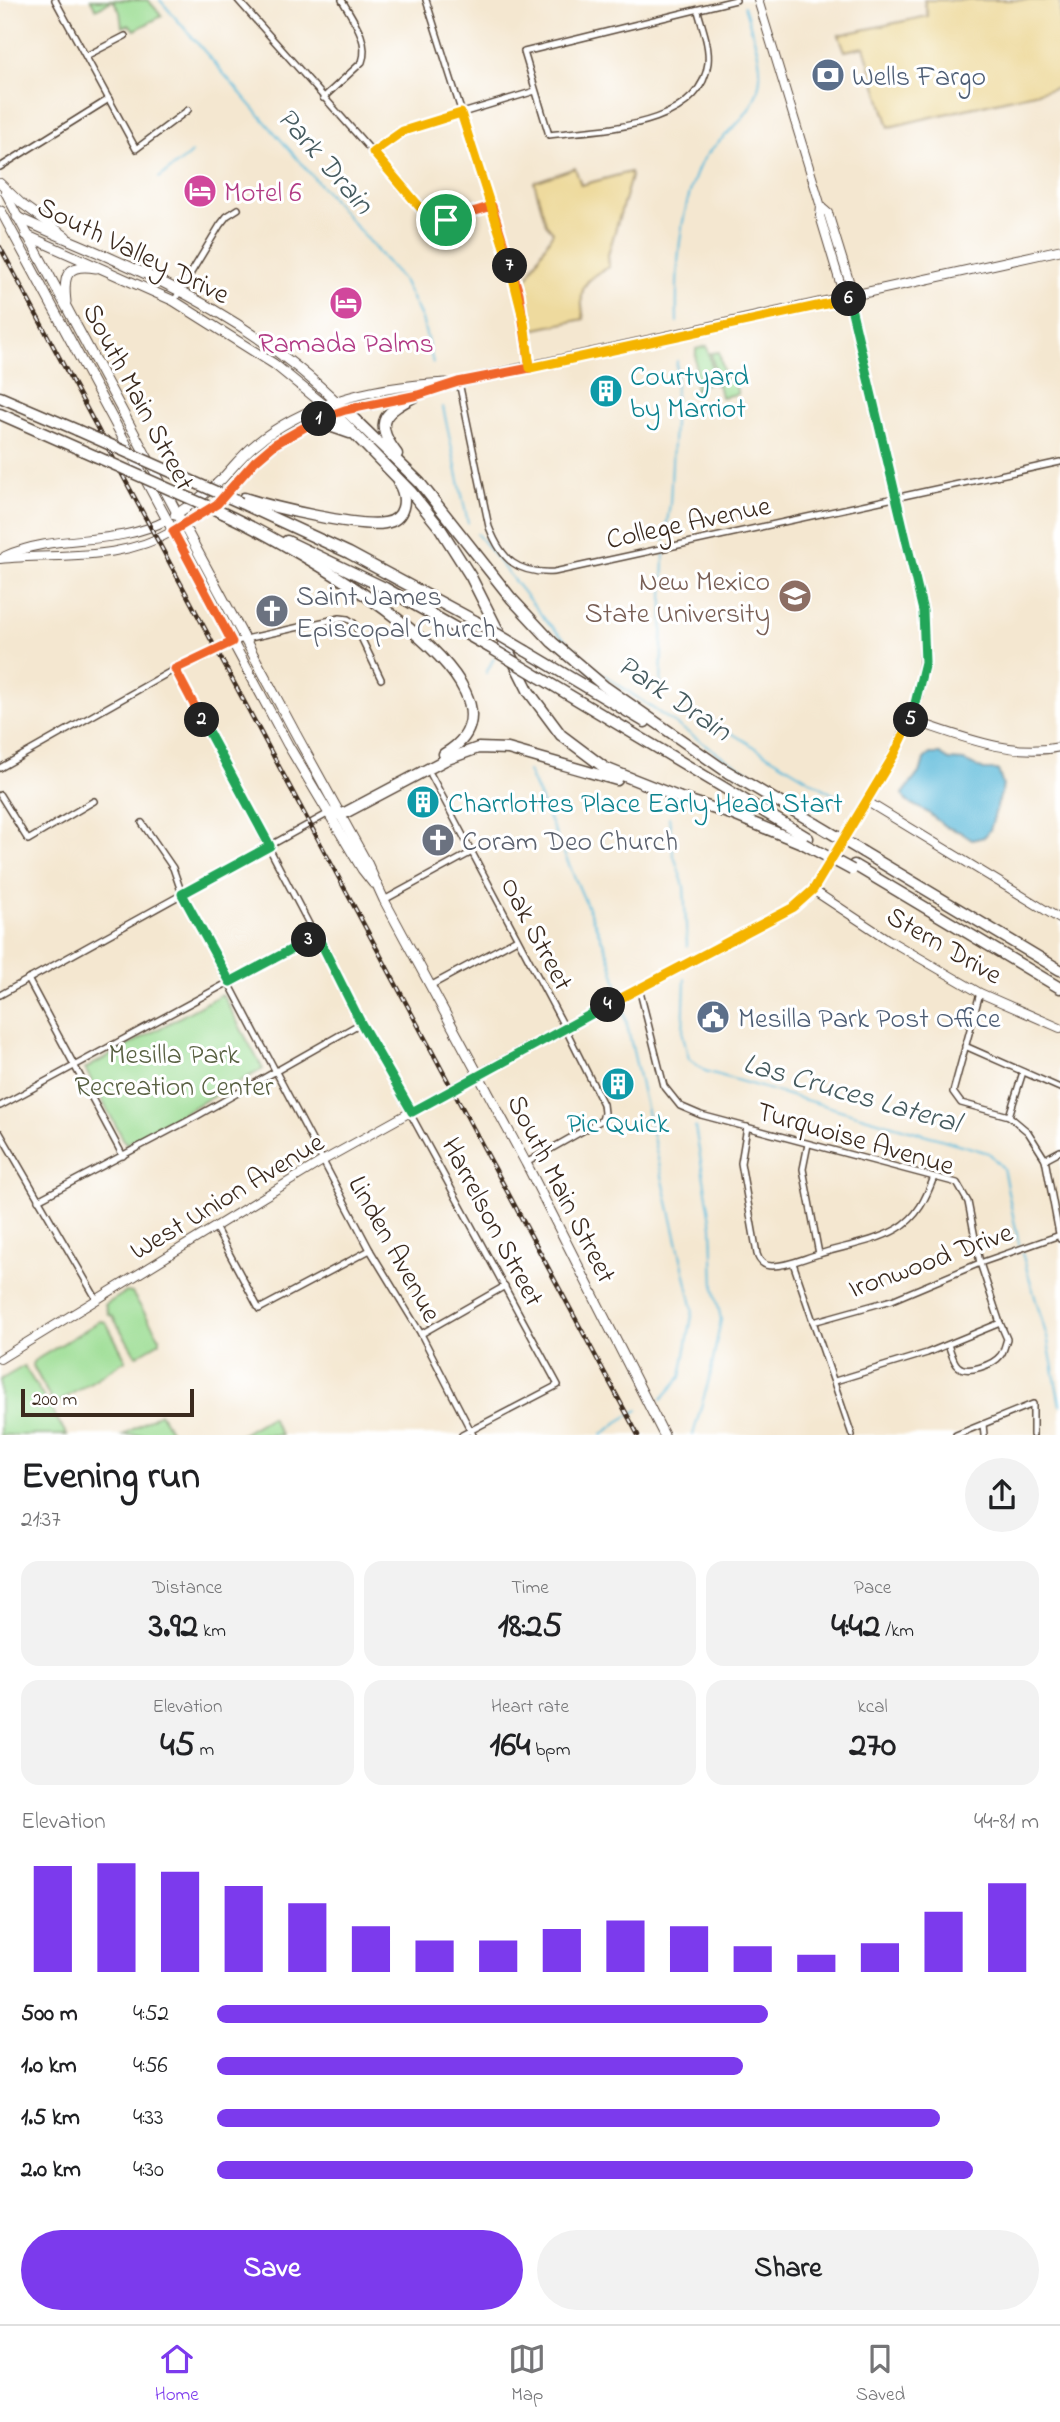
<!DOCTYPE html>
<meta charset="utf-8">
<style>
body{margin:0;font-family:"Indie Flower",sans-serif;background:#f2f2f2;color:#202124;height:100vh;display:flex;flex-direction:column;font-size:26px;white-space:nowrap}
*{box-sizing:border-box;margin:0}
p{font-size:23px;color:#757577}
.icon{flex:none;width:38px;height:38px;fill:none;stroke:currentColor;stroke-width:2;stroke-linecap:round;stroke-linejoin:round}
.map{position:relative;height:1435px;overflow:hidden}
.panel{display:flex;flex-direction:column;background:#fff;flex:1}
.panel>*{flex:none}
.scale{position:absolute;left:21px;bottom:18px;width:173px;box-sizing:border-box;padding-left:7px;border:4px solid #3b2a1e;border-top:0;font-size:19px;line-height:24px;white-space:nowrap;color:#3b2a1e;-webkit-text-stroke:5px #fff;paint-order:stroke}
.pin{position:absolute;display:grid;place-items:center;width:60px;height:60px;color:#fff;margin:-30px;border:4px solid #fff;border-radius:50%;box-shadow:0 2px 7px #0007}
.km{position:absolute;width:35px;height:35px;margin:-18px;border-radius:50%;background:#222;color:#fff;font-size:19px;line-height:35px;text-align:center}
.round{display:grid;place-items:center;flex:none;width:74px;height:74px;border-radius:37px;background:#f2f2f2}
.head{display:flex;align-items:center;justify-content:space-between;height:119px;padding:0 21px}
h1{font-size:38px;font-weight:800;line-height:52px}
.stats{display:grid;grid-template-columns:repeat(3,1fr);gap:10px;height:119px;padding:7px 21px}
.stats div{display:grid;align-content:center;border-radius:18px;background:#f2f2f2;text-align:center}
.stats b{font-size:35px;font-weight:800}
.stats small{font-size:19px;font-weight:400}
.stats p{font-size:19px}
.chart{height:196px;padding:14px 21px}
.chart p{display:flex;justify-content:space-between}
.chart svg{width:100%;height:126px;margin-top:7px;stroke:#7c3aed;stroke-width:6}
.button{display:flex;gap:14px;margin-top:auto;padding:14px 21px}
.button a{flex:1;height:80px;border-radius:42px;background:#7c3aed;color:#fff;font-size:28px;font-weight:800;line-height:80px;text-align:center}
.button a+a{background:#f2f2f2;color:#202124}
ul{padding:0 21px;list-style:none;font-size:23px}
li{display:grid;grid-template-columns:112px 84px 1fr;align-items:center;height:52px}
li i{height:18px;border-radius:9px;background:#7c3aed}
.tabs{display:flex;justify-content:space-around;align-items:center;height:98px;border-top:2px solid #e0e0e0;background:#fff;font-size:19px;color:#757577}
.tabs a{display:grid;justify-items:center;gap:4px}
.tabs .on{color:#7c3aed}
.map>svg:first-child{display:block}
</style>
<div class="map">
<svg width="1060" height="1435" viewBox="0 0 1060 1435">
<rect width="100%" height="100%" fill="#fff"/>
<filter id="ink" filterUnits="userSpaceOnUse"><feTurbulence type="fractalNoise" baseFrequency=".0143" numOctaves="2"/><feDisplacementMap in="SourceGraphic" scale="14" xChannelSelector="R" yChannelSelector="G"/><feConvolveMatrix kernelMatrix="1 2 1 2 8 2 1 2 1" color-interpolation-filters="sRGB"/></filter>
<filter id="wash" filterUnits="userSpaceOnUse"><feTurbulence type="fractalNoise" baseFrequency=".00686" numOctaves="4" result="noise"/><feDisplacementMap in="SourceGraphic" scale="28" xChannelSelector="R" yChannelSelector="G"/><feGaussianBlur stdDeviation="1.57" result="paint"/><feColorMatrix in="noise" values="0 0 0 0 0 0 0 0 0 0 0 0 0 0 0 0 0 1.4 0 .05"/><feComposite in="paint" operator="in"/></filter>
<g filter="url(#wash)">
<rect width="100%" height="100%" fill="#f4e7d0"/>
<g fill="#9bdd93" stroke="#6b8458" stroke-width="2">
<polygon points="91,0 148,0 162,16 135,30 129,25 122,27 120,12 113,0 96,9"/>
<polygon points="707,346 716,386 713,382 698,386 698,390 695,390 696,349"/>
<polygon points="719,352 725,378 733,377 738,394 721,397 711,353"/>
<polygon points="222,994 263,1069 126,1144 85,1069"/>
<polygon points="126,1292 132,1293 160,1338 160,1342 136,1356 113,1317 108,1314 105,1305"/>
<polygon points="100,1321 106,1322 126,1360 54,1405 32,1364 34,1361"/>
<polygon points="24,1366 67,1435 0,1435 0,1380"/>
<polygon points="160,1413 173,1435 123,1435"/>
<polygon points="271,1417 281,1435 240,1435"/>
</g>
<g fill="#eeda9e" stroke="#94825e" stroke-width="2">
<polygon points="924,0 1060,0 1060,87 889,127 864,47 845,51 839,35 928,16"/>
<path d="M575 168 581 185 630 172 631 177 608 255 609 267C582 280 578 290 584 319L531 330 522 287 553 232 546 224 534 182Z"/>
</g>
<polygon fill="#5cbada" stroke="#4c727c" stroke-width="2" points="930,754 940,754 949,760 964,761 984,770 998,770 1003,786 990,830 984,837 972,840 960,832 946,827 927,812 906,801 903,794 921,770 924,759"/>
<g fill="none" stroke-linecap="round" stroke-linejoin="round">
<g stroke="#5cbada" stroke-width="2">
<polyline points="160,0 404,282 422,319 433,363"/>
<polyline points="159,178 192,153"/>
<path d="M677 322C676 270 678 218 698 169 705 153 720 141 732 129 776 87 759 56 744 6"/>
<polyline points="443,407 468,523"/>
<polyline points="477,534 547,622 594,668 725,758 813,809"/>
<polyline points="664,541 670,504 677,361"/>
<polyline points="486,673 494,658"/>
<polyline points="661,691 664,551"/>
<polyline points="703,716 836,796"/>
<polyline points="528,771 609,956 617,984"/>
<polyline points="669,817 673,853 684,886 687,946"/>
<polyline points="685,979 683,1035 689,1059 705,1071 989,1153 1003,1168 1019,1244"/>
<polyline points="624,1012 693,1310 681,1377 662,1399"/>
<polyline points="1022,1253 1048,1341 1060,1405"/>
<polyline points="602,1435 618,1422 638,1410"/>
<polyline points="693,1435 710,1376 721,1319 714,1288 712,1226 695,1127"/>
</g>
</g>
</g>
<g filter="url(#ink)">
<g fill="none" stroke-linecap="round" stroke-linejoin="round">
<defs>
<g id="street">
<polyline points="55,0 136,149 188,110"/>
<polyline points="238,0 430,217 446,220 492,206"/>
<polyline points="426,0 519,293 529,367"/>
<path d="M698 11C702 27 710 46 708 63 700 129 598 129 549 135L524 52 736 0"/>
<polyline points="86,56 125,36"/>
<path d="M323 98 362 62C370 41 352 18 342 0"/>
<polyline points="373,152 403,131 535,91"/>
<polyline points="0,167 109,99"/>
<polyline points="174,301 220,225 227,216 238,209"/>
<path d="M459 382 489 527C502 560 517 574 554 572L1060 462"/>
<polyline points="175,669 361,1023 558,1385 462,1435"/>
<polyline points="0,768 175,669 216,648 232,642 340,618 348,619 354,623 381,679"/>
<polyline points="431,775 565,1028 603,1104 604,1113 602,1120 526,1163"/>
<polyline points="0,795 28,840 94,801"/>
<polyline points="142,823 173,868 182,894 370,1250 421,1334 473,1435"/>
<polyline points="384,900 472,852"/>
<polyline points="28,979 123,1156"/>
<polyline points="430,986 517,939"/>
<polyline points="639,988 664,1086 680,1106 701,1115 957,1183 968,1202 980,1263 1000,1323 927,1353 835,1381"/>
<polyline points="980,993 953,1092 961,1103 1009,1116 1028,1132 1045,1159 1060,1239"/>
<polyline points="0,995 329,813"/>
<polyline points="965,1046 1060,1088"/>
<polyline points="0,1106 316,935"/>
<polyline points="1009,1116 1023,1072"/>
<path d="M747 1127 741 1163 757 1254C759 1261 764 1266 772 1266 789 1266 804 1258 819 1254 845 1246 874 1242 897 1229 918 1217 926 1198 934 1177"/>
<polyline points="0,1133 97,1300"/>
<polyline points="808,1144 803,1169 819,1254"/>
<polyline points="1045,1159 1060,1151"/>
<polyline points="38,1200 197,1116 361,1023"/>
<polyline points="215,1227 259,1309 370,1250"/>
<polyline points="793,1263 852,1435"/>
<polyline points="813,1322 892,1300 980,1263 1060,1235"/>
<polyline points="421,1334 505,1286"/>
<path d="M948 1345C951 1351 953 1362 958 1366 967 1375 994 1364 1000 1356 1004 1352 1005 1344 1007 1339L1000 1323"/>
<polyline points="983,1424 984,1435"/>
<polyline points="956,1435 1033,1404 1033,1435"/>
</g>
<g id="secondary">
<polyline points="758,0 815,187 821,207 820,216 841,286 849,298"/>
<polyline points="0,183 22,204 66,236"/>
<polyline points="5,192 18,217"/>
<path d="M5 556C59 532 113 548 167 520"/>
<path d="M0 559C59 553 120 562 173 531"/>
<path d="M911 720C958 735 1010 758 1060 747"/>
<polyline points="866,801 1060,919"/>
<polyline points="813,890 887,939 980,993 1060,1028"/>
<path d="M0 1359 324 1160 479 1074 794 907 813 890C831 861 848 831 865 802 908 731 930 697 923 611L849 298 850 284 828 213 821 207"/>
</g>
<g id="primary">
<polyline points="1,211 288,745 362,869 373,883"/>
<path d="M17 217C64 239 112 257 158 280 226 313 292 357 345 410"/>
<polyline points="18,217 298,738 368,865 384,900 526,1163 664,1435"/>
<polyline points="26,235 174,301 274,364 334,413"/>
<path d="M66 302C63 276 66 263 96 268"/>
<path d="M175 515C192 504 208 492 222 479 233 467 243 454 256 444 308 401 380 386 446 383"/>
<polyline points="173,531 217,504 255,461 275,444 301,428 345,410 417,395 459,382 1060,250"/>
</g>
<g id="highway">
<polyline points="0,397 77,430"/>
<polyline points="345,410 420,483 511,598 552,642 604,686 730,774"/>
<polyline points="334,413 411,492 440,528 471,577 529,692 561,735 605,768 683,799"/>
<polyline points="0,414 95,456"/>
<polyline points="309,424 324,424 350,433"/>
<path d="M397 454C371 420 386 412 417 395"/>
<path d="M244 498C272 507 359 528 385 523 405 520 408 499 399 484"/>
<polyline points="241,503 349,553 475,621"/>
<path d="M225 514C273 536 559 688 444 754"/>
<polyline points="287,541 385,588 489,647"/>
<polyline points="526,651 645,722"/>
<polyline points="539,677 808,838"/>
<polyline points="725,770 816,824"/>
<polyline points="677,797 731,814 804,844"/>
<polyline points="329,813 341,815 445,760 478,748 508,749 617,780"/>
<polyline points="863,852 1060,970"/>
<polyline points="854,865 1060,988"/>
</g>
</defs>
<use href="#street" stroke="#574639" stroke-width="8"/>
<use href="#secondary" stroke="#574639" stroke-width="10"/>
<use href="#primary" stroke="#574639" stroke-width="11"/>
<use href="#highway" stroke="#574639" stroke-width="13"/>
<use href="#street" stroke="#fff" stroke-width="5"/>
<use href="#secondary" stroke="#fff" stroke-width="8"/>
<use href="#primary" stroke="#fff" stroke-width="9"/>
<use href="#highway" stroke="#fff" stroke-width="10"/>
<defs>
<polyline id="rail" points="0,247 638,1435"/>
</defs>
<use href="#rail" stroke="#3b2a1e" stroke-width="4.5"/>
<use href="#rail" stroke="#fff" stroke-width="2" stroke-dasharray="5" stroke-linecap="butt"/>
<defs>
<g id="highway-bridge">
<polyline points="77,430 241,503"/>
<polyline points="95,456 225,514"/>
<polyline points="475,621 526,651"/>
<polyline points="489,647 539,677"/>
<polyline points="816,824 863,852"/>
<polyline points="804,844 852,870"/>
</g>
</defs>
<use href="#highway-bridge" stroke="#574639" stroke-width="13" stroke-linecap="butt"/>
<use href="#highway-bridge" stroke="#fff" stroke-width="10"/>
</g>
</g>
<g fill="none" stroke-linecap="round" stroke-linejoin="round" filter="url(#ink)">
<defs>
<polyline id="split-1" points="319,419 345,410 418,395 458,382 530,368 519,293 492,206 446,220"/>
<polyline id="split-2" points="202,720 175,669 232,642 173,531 217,504 255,461 275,444 319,419"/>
<polyline id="split-3" points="202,720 270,846 182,894 230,982 309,940"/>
<polyline id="split-4" points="309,940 317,935 361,1023 412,1112 608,1005"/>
<polyline id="split-5" points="608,1005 794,907 813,890 894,755 911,720"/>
<polyline id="split-6" points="849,299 923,611 925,662 911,720"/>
<polyline id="split-7" points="510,266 524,322 530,368 849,299"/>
<polyline id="split-8" points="446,220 438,220 424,212 373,152 403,131 461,113 510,266"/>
</defs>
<use href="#split-1" stroke="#fff" stroke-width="14"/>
<use href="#split-2" stroke="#fff" stroke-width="14"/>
<use href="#split-3" stroke="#fff" stroke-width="14"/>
<use href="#split-4" stroke="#fff" stroke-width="14"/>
<use href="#split-5" stroke="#fff" stroke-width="14"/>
<use href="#split-6" stroke="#fff" stroke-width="14"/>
<use href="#split-7" stroke="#fff" stroke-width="14"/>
<use href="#split-8" stroke="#fff" stroke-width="14"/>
<use href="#split-1" stroke="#f0652b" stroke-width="9"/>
<use href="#split-2" stroke="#f0652b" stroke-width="9"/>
<use href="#split-3" stroke="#22a559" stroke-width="9"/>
<use href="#split-4" stroke="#22a559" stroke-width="9"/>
<use href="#split-5" stroke="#f5b400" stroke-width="9"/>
<use href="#split-6" stroke="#22a559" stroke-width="9"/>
<use href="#split-7" stroke="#f5b400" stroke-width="9"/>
<use href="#split-8" stroke="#f5b400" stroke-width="9"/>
</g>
<defs>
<symbol id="bank-disc" viewBox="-11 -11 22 22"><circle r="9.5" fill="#5c6f8a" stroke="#fff"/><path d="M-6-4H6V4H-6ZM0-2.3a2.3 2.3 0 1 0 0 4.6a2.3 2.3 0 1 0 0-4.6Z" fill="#fff"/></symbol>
<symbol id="hotel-disc" viewBox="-11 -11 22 22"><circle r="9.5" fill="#d1479c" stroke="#fff"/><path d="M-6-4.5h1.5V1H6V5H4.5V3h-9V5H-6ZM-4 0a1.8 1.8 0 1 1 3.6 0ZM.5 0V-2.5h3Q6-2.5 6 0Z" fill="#fff"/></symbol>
<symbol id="building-disc" viewBox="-11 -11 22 22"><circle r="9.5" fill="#0f9aa8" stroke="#fff"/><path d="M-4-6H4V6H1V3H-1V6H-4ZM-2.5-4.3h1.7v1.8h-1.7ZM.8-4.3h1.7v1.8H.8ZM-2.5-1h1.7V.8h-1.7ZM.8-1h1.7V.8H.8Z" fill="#fff"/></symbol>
<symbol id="university-disc" viewBox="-11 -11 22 22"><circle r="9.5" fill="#8d6e63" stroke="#fff"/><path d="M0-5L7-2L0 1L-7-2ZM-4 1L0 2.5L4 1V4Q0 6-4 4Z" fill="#fff"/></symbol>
<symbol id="church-disc" viewBox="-11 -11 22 22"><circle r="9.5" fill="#6b7280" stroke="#fff"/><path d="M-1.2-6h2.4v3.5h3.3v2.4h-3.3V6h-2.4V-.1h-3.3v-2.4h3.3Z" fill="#fff"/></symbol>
<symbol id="civic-disc" viewBox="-11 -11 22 22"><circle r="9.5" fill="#5c6f8a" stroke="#fff"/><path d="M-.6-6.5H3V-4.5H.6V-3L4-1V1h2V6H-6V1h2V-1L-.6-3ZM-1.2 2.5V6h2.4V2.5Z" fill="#fff"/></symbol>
</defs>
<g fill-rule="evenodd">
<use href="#bank-disc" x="809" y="56" width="38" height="38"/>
<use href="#hotel-disc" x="181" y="172" width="38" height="38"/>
<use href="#hotel-disc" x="327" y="284" width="38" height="38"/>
<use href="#building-disc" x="587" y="372" width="38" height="38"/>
<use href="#university-disc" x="776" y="577" width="38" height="38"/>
<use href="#church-disc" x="253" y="592" width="38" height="38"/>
<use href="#building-disc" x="404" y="783" width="38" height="38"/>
<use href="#church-disc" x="419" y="821" width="38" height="38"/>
<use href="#civic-disc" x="694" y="998" width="38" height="38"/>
<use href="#building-disc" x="599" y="1065" width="38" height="38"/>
</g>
<g text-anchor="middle" stroke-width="6" stroke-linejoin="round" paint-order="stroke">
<g font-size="28" fill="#4e5e75" stroke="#fff" text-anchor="start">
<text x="852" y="85">Wells Fargo</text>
<text x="738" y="1027">Mesilla Park Post Office</text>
</g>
<g font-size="28" fill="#b23c85" stroke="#fff" text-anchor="start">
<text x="224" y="201">Motel 6</text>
<text x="346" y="352" text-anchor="middle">Ramada Palms</text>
</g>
<g font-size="28" fill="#3b2a1e" stroke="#fff">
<text transform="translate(134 249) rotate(26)" y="10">South Valley Drive</text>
<text transform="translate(140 396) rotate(62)" y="10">South Main Street</text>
<text transform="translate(688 521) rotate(-12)" y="10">College Avenue</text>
<text transform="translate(538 933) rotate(62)" y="10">Oak Street</text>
<text transform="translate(945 944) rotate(30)" y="10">Stern Drive</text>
<text transform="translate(856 1137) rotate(16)" y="10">Turquoise Avenue</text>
<text transform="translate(563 1188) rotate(63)" y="10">South Main Street</text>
<text transform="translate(226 1195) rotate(-31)" y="10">West Union Avenue</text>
<text transform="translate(494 1221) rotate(62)" y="10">Harrelson Street</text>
<text transform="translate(396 1248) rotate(61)" y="10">Linden Avenue</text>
<text transform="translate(930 1259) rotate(-20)" y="10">Ironwood Drive</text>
</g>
<g font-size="28" fill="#0d838f" stroke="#fff" text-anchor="start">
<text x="630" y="385">Courtyard<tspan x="630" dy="32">by Marriot</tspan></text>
<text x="448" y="812">Charrlottes Place Early Head Start</text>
<text x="618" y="1132" text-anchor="middle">Pic Quick</text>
</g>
<g font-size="28" fill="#785e54" stroke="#fff" text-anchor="end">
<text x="770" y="590">New Mexico<tspan x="770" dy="32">State University</tspan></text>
</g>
<g font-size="28" fill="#5b616d" stroke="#fff" text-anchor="start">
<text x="296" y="605">Saint James<tspan x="296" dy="32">Episcopal Church</tspan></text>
<text x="462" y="850">Coram Deo Church</text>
</g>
<g font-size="28" fill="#586041" stroke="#fff">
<text x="174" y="1063">Mesilla Park<tspan x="174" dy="32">Recreation Center</tspan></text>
</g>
<g font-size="30" font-style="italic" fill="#475c60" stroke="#fff">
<text transform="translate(326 160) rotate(49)" y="10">Park Drain</text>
<text transform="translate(675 697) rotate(34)" y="10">Park Drain</text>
<text transform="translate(852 1092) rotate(16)" y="10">Las Cruces Lateral</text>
</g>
</g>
</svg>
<div class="scale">200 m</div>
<div class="pin" style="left:446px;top:220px;background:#1e9e55"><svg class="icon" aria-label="arrive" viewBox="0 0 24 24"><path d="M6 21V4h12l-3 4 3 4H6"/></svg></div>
<b class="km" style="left:319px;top:419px">1</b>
<b class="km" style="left:202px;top:720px">2</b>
<b class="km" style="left:309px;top:940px">3</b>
<b class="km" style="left:608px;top:1005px">4</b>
<b class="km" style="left:911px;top:720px">5</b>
<b class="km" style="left:849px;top:299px">6</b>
<b class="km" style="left:510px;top:266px">7</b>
</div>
<section class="panel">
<div class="head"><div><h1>Evening run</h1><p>21:37</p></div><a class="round"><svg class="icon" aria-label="share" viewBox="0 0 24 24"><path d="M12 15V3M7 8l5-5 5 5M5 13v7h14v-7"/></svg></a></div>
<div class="stats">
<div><p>Distance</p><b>3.92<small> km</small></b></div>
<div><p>Time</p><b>18:25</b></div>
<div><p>Pace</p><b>4:42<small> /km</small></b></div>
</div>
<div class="stats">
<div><p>Elevation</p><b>45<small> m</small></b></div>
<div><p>Heart rate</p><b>164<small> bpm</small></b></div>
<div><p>kcal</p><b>270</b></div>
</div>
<div class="chart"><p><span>Elevation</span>44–81 m</p>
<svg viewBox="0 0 160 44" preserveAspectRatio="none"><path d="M5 44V7M15 44V6M25 44V9M35 44V14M45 44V20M55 44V28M65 44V33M75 44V33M85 44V29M95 44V26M105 44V28M115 44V35M125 44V38M135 44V34M145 44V23M155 44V13"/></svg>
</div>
<ul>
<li><b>500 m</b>4:52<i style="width:67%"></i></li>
<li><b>1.0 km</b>4:56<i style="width:64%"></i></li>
<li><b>1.5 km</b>4:33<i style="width:88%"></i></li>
<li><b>2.0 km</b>4:30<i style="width:92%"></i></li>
</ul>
<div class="button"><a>Save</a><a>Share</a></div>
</section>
<nav class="tabs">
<a class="on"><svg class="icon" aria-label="home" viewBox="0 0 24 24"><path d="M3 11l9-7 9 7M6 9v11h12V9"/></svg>Home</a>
<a><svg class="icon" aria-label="map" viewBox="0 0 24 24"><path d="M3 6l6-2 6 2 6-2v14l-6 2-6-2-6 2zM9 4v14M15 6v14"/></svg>Map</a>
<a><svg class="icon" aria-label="saved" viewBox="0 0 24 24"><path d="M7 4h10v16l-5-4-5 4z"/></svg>Saved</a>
</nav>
